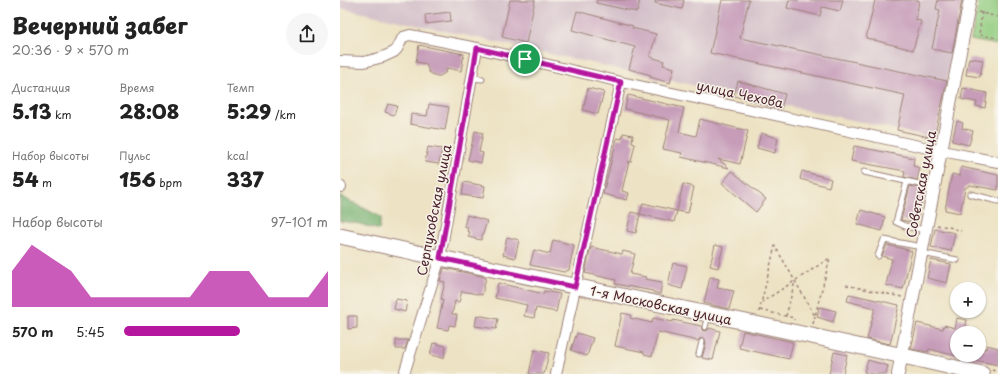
<!DOCTYPE html>
<html lang="ru">
<meta charset="utf-8">
<style>
body{margin:0;font-family:"Playpen Sans",sans-serif;background:#f6f6f6;color:#222;height:100vh;display:flex;flex-direction:column;font-size:15px;white-space:nowrap}
*{box-sizing:border-box;margin:0}
p{font-size:13px;color:#767676}
.icon{flex:none;width:22px;height:22px;fill:none;stroke:currentColor;stroke-width:2;stroke-linecap:round;stroke-linejoin:round}
.map{position:relative;flex:1;overflow:hidden}
.sheet{display:flex;flex-direction:column;background:#fff;width:340px}
.sheet>*{flex:none}
.tools{position:absolute;left:610px;top:282px;display:grid;gap:8px}
.tools a{display:grid;place-items:center;width:36px;height:36px;border-radius:50%;background:#fff;box-shadow:0 1px 3px #0004;font-size:20px}
.pin{position:absolute;display:grid;place-items:center;width:34px;height:34px;color:#fff;margin:-17px;border:2px solid #fff;border-radius:50%;box-shadow:0 1px 4px #0007}
.round{display:grid;place-items:center;flex:none;width:42px;height:42px;border-radius:21px;background:#f6f6f6}
.summary{display:flex;align-items:center;justify-content:space-between;height:68px;padding:0 12px}
h1{font-size:22px;font-weight:800;line-height:30px}
.figures{display:grid;grid-template-columns:repeat(3,1fr);gap:6px;height:68px;padding:4px 12px}
.figures div{display:grid;align-content:center}
.figures b{font-size:20px;font-weight:800}
.figures small{font-size:11px;font-weight:400}
.figures p{font-size:11px}
.chart{height:112px;padding:8px 12px}
.chart p{display:flex;justify-content:space-between}
.chart svg{width:100%;height:72px;margin-top:4px;fill:#b5179e;opacity:.7}
ul{padding:0 12px;list-style:none;font-size:13px}
li{display:grid;grid-template-columns:64px 48px 1fr;align-items:center;height:30px}
li i{height:10px;border-radius:5px;background:#b5179e}
main{display:flex;flex:1;min-height:0}
.map>svg:first-child{display:block}
</style>
<main>
<section class="sheet">
<div class="summary"><div><h1>Вечерний забег</h1><p>20:36 · 9 × 570 m</p></div><a class="round"><svg class="icon" aria-label="share" viewBox="0 0 24 24"><path d="M12 15V3M7 8l5-5 5 5M5 13v7h14v-7"/></svg></a></div>
<div class="figures">
<div><p>Дистанция</p><b>5.13<small> km</small></b></div>
<div><p>Время</p><b>28:08</b></div>
<div><p>Темп</p><b>5:29<small> /km</small></b></div>
</div>
<div class="figures">
<div><p>Набор высоты</p><b>54<small> m</small></b></div>
<div><p>Пульс</p><b>156<small> bpm</small></b></div>
<div><p>kcal</p><b>337</b></div>
</div>
<div class="chart"><p><span>Набор высоты</span>97–101 m</p>
<svg viewBox="0 0 160 44" preserveAspectRatio="none"><path d="M0 44V22L10 6L20 14L30 22L40 38L50 38L60 38L70 38L80 38L90 38L100 22L110 22L120 22L130 38L140 38L150 38L160 22V44z"/></svg>
</div>
<ul>
<li><b>570 m</b>5:45<i style="width:57%"></i></li>
</ul>
</section>
<div class="map">
<svg width="658" height="374" viewBox="0 0 658 374">
<rect width="100%" height="100%" fill="#f7f3e8"/>
<filter id="ink" filterUnits="userSpaceOnUse"><feTurbulence type="fractalNoise" baseFrequency=".025" numOctaves="2"/><feDisplacementMap in="SourceGraphic" scale="8" xChannelSelector="R" yChannelSelector="G"/><feConvolveMatrix kernelMatrix="1 2 1 2 8 2 1 2 1" color-interpolation-filters="sRGB"/></filter>
<filter id="wash" filterUnits="userSpaceOnUse"><feTurbulence type="fractalNoise" baseFrequency=".012" numOctaves="4" result="noise"/><feDisplacementMap in="SourceGraphic" scale="16" xChannelSelector="R" yChannelSelector="G"/><feGaussianBlur stdDeviation="0.9" result="paint"/><feColorMatrix in="noise" values="0 0 0 0 0 0 0 0 0 0 0 0 0 0 0 0 0 1.4 0 .05"/><feComposite in="paint" operator="in"/></filter>
<g filter="url(#wash)">
<rect width="100%" height="100%" fill="#ede3c4"/>
<polygon fill="#d2bdc8" points="0,0 622,0 607,81 594,138 0,8"/>
<polygon fill="#94ce82" stroke="#6f7656" points="639,0 658,0 658,45 631,40"/>
<polygon fill="#77b170" stroke="#60684e" points="0,196 41,217 39,230 20,224 0,221"/>
<g id="blocks">
<g fill="#c69cb9">
<polygon points="170,0 195,0 186,43 162,37"/>
<polygon points="257,0 300,0 297,12 256,3"/>
<polygon points="316,0 344,0 342,9 315,3"/>
<polygon points="382,0 409,0 400,38 607,81 594,138 557,130 565,95 370,53"/>
<polygon points="449,0 503,0 500,11 482,7 480,16 447,8"/>
<polygon points="535,0 579,0 576,20 581,21 573,50 526,38"/>
<polygon points="598,0 622,0 612,53 592,49 600,10 596,9"/>
<polygon points="237,11 293,26 292,28 316,34 310,57 324,61 323,65 334,68 330,83 310,77 311,75 289,69 295,47 232,30"/>
<polygon points="110,12 111,21 86,24 85,15"/>
<polygon points="79,45 124,54 121,71 107,68 106,72 100,76 96,76 92,74 89,72 86,64 76,62"/>
<polygon points="629,58 643,60 640,77 626,75"/>
<polygon points="398,81 445,94 441,109 394,96"/>
<polygon points="248,88 264,92 258,114 243,110"/>
<polygon points="623,88 647,93 645,108 636,106 637,102 621,99"/>
<polygon points="288,95 344,108 339,132 356,136 360,119 408,131 400,164 378,159 389,168 341,157 342,153 323,149 330,120 285,109"/>
<polygon points="48,104 57,106 54,115 45,112"/>
<polygon points="89,104 109,107 105,130 70,124 71,114 87,116"/>
<polygon points="617,121 623,123 622,128 633,131 629,145 612,141"/>
<polygon points="135,131 143,133 139,152 143,153 141,163 128,160"/>
<polygon points="283,133 293,135 292,143 295,144 291,162 289,161 282,191 289,193 287,200 263,194 277,138 282,139"/>
<polygon points="421,133 438,138 435,153 417,148"/>
<polygon points="514,146 574,158 573,166 580,168 577,180 564,177 565,171 511,161"/>
<polygon points="88,147 102,149 99,164 85,162"/>
<polygon points="621,167 658,175 658,190 630,185 625,188 620,213 605,210 612,174 620,176"/>
<polygon points="392,171 426,199 416,212 382,183"/>
<polygon points="462,171 491,179 489,187 460,179"/>
<polygon points="124,182 145,186 143,198 122,195"/>
<polygon points="343,184 354,187 348,213 337,211"/>
<polygon points="570,186 585,189 576,223 561,220"/>
<polygon points="303,203 337,211 334,222 300,214"/>
<polygon points="521,210 545,217 542,231 517,224"/>
<polygon points="291,212 300,214 296,233 287,231"/>
<polygon points="127,215 147,221 141,240 128,237 130,232 127,231 128,227 124,226"/>
<polygon points="595,229 615,233 611,251 591,247"/>
<polygon points="167,237 179,240 175,258 163,255"/>
<polygon points="213,240 234,245 229,270 224,272 190,265 194,250 210,254"/>
<polygon points="375,245 383,247 378,268 370,266"/>
<polygon points="547,245 572,251 563,289 546,285 552,259 542,256"/>
<polygon points="251,247 282,254 283,251 295,254 290,274 306,277 305,279 322,282 320,294 313,292 313,291 275,284 276,280 245,273"/>
<polygon points="591,260 611,264 607,283 587,278"/>
<polygon points="333,263 347,266 342,289 328,285"/>
<polygon points="104,268 146,277 142,295 122,291 119,302 115,301 112,314 117,315 115,326 109,325 108,330 97,328 103,300 101,299 105,282 100,281"/>
<polygon points="370,277 379,279 377,288 394,291 389,309 364,303"/>
<polygon points="158,283 204,294 204,291 220,294 216,312 196,308 194,318 184,316 187,305 155,298"/>
<polygon points="509,294 559,305 550,344 527,339 535,308 507,301"/>
<polygon points="56,299 67,301 65,312 54,309"/>
<polygon points="479,307 496,311 493,322 477,317"/>
<polygon points="282,313 291,315 290,318 312,323 313,318 333,322 333,320 361,326 362,330 364,331 368,330 369,328 380,331 373,360 362,358 366,343 365,339 363,338 359,339 358,341 318,332 312,356 304,354 304,352 275,346"/>
<polygon points="137,315 158,319 156,329 135,326"/>
<polygon points="8,316 17,316 17,328 8,329"/>
<polygon points="617,318 627,320 624,333 617,333 617,356 589,349 588,352 571,349 577,323 603,329 604,325 615,328"/>
<polygon points="403,331 453,342 449,359 399,348"/>
<polygon points="237,333 253,338 247,356 231,350"/>
<polygon points="56,340 68,340 65,349 56,349"/>
<polygon points="93,343 106,346 104,358 90,355"/>
<polygon points="647,345 658,348 658,365 626,358 626,355 639,355 639,348 646,349"/>
<polygon points="194,350 209,353 204,374 189,374"/>
<polygon points="494,352 507,355 503,374 489,374"/>
<polygon points="528,360 548,366 546,374 530,374 524,372"/>
</g>
</g>
</g>
<g filter="url(#ink)">
<use href="#blocks" fill-opacity="0" stroke="#9c8178" stroke-width="1"/>
<g fill="none" stroke-linecap="round" stroke-linejoin="round">
<defs>
<g id="service">
<polyline points="132,78 142,79"/>
<polyline points="524,172 593,187"/>
<polyline points="567,182 556,222 565,226 585,230"/>
<polyline points="630,194 658,201"/>
<polyline points="582,253 617,260"/>
<polyline points="538,256 544,240 582,247"/>
<polyline points="365,327 368,315"/>
<polyline points="359,354 362,342"/>
</g>
<g id="minor">
<polyline points="0,61 24,62 43,57 54,52 57,49 63,37 70,35 137,48 281,82 602,151 658,162"/>
<polyline points="0,186 1,187"/>
<polyline points="64,374 100,258 137,48"/>
<polyline points="216,374 281,82"/>
</g>
<polyline id="tertiary" points="558,374 630,0"/>
<path id="primary" d="M0 236C214 284 429 324 642 374"/>
</defs>
<use href="#service" stroke="#9c8178" stroke-width="7"/>
<use href="#minor" stroke="#9c8178" stroke-width="12"/>
<use href="#tertiary" stroke="#9c8178" stroke-width="14"/>
<use href="#primary" stroke="#9c8178" stroke-width="17"/>
<g stroke="#9c8178" stroke-width="1.5" stroke-dasharray="3 3" stroke-linecap="butt">
<polyline points="638,12 658,17"/>
<polyline points="642,12 639,35 658,38"/>
<polyline points="597,225 609,227 621,231"/>
<polyline points="506,285 562,297"/>
<polyline points="420,310 454,318 454,320"/>
<polyline points="419,312 435,246 475,316 490,258 422,302"/>
<polyline points="446,316 455,281"/>
<polyline points="473,324 475,316"/>
<polyline points="652,370 658,372"/>
</g>
<use href="#service" stroke="#fff" stroke-width="5"/>
<use href="#minor" stroke="#fff" stroke-width="10"/>
<use href="#tertiary" stroke="#fff" stroke-width="12"/>
<use href="#primary" stroke="#fff" stroke-width="15"/>
</g>
</g>
<g fill="none" stroke-linecap="round" stroke-linejoin="round" filter="url(#ink)">
<defs>
<polygon id="route" points="137,48 281,82 235,287 100,258"/>
</defs>
<use href="#route" stroke="#fff" stroke-width="8"/>
<use href="#route" stroke="#b5179e" stroke-width="5"/>
</g>
<g text-anchor="middle" stroke-width="3" stroke-linejoin="round" paint-order="stroke">
<g font-size="13" fill="#4a1f2b" stroke="#f7f3e8">
<text transform="translate(400 94) rotate(12)" y="5">улица Чехова</text>
<text transform="translate(581 184) rotate(-79)" y="5">Советская улица</text>
<text transform="translate(94 210) rotate(-79)" y="5">Серпуховская улица</text>
<text transform="translate(321 305) rotate(12)" y="5">1-я Московская улица</text>
</g>
</g>
</svg>
<div class="tools">
<a>+</a>
<a>−</a>
</div>
<div class="pin" style="left:185px;top:59px;background:#1e9e55"><svg class="icon" aria-label="arrive" viewBox="0 0 24 24"><path d="M6 21V4h12l-3 4 3 4H6"/></svg></div>
</div>
</main>
